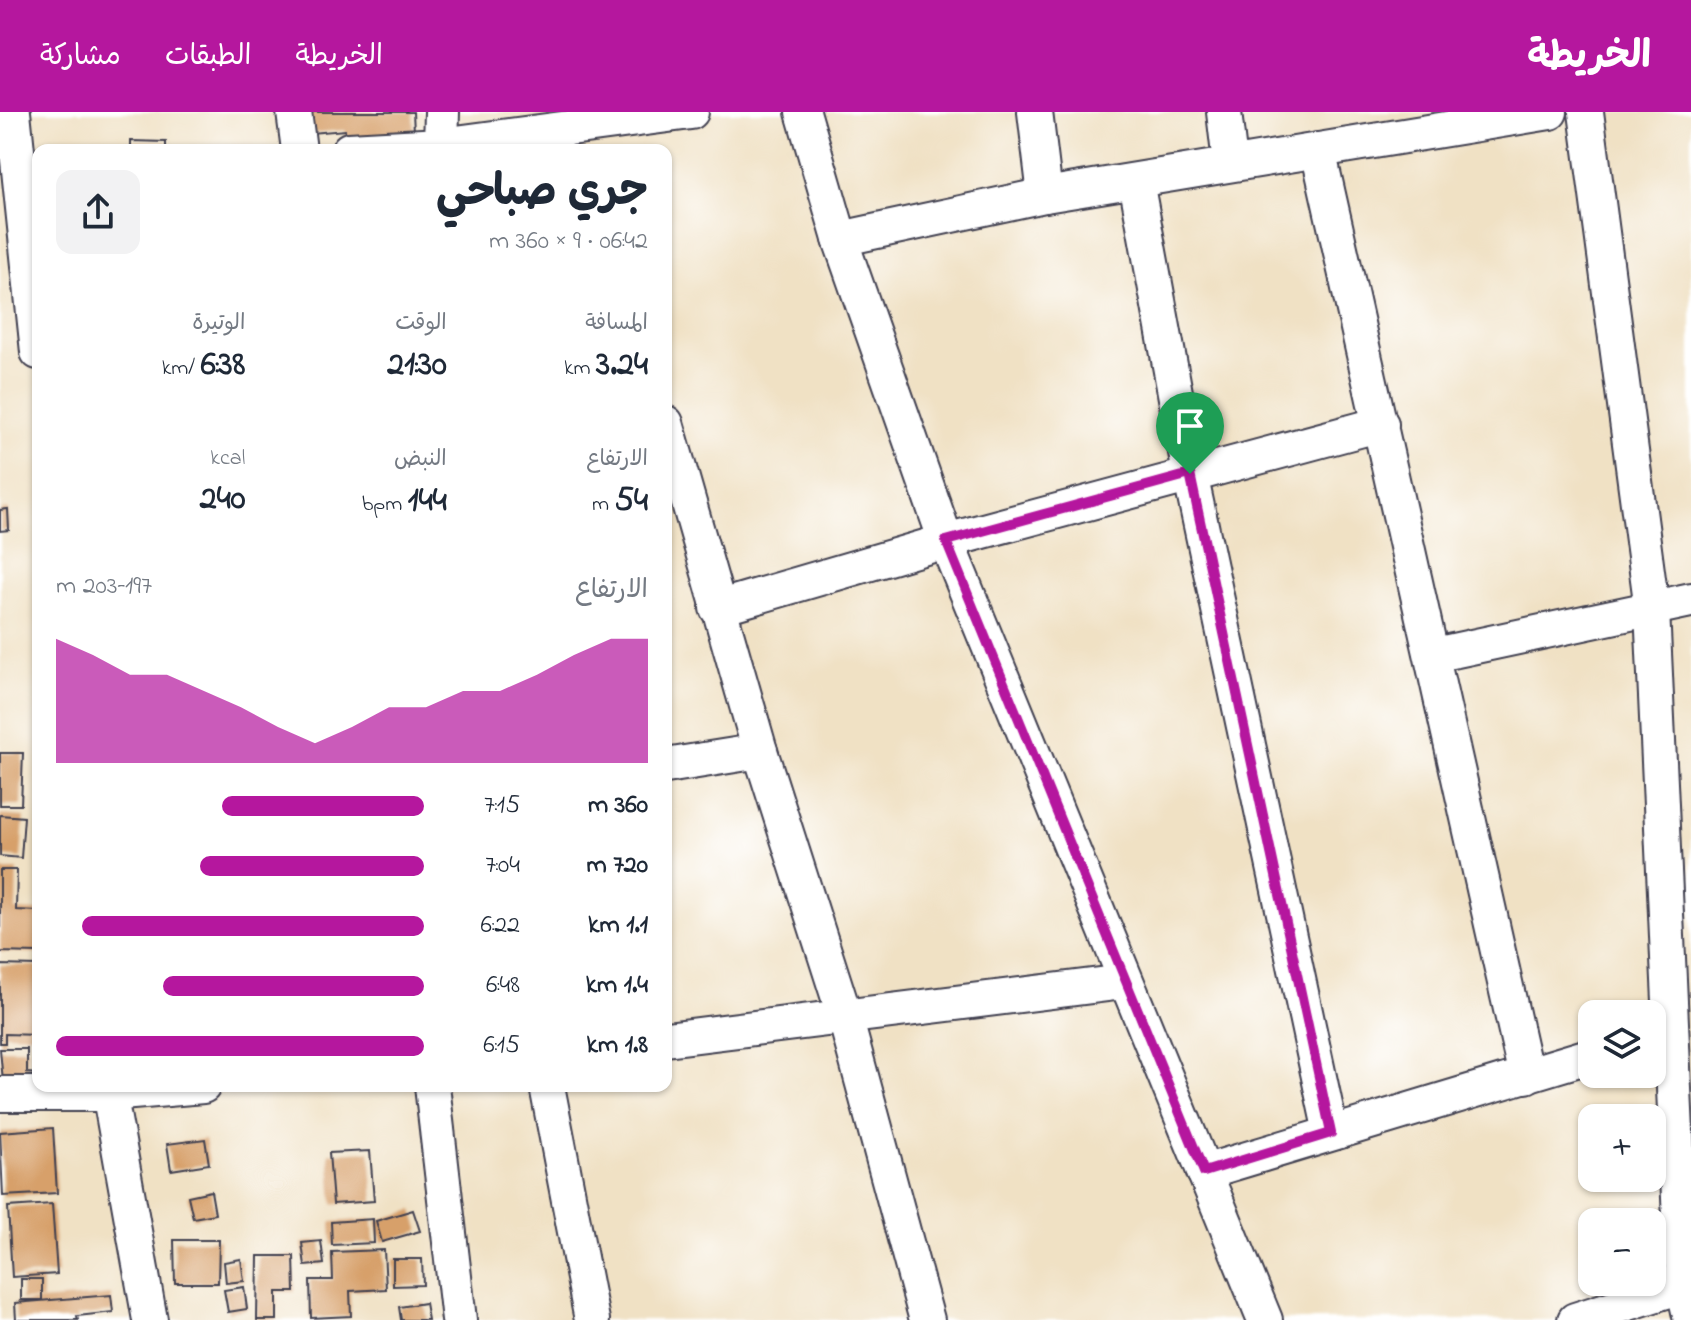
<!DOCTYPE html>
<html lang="ar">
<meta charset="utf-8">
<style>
body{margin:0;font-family:"Indie Flower","Playpen Sans Arabic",sans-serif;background:#f2f2f3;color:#1f2937;direction:rtl;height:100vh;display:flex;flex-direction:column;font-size:30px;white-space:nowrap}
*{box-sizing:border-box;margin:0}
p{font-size:26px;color:#747a83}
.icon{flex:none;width:44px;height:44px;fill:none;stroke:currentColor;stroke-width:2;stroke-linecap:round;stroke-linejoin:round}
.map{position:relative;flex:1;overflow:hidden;direction:ltr}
.details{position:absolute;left:32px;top:32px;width:640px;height:948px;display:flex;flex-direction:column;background:#fff;border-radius:16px;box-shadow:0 2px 6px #0004;direction:rtl}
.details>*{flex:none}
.tools{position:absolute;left:1578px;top:888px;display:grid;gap:16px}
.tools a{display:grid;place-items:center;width:88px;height:88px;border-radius:16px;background:#fff;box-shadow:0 2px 6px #0004;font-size:40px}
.pin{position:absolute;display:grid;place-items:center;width:68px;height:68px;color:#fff;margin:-82px -34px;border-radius:50% 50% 50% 0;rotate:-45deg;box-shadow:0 0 8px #0007}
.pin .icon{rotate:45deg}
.round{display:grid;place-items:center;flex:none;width:84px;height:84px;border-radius:16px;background:#f2f2f3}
.head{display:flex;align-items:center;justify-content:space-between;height:136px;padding:0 24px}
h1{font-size:44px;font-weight:700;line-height:60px}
.metrics{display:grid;grid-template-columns:repeat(3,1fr);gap:12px;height:136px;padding:8px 24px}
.metrics div{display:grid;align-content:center}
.metrics b{font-size:34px;font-weight:700}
.metrics small{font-size:22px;font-weight:400}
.metrics p{font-size:22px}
.chart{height:224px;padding:16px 24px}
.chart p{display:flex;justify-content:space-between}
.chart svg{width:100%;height:144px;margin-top:8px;fill:#b5179e;opacity:.7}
ul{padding:0 24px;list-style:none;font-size:26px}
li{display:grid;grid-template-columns:128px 96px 1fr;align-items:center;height:60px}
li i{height:20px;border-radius:10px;background:#b5179e}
header{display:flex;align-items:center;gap:48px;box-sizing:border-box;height:112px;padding:0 40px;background:#b5179e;color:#fff}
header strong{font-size:38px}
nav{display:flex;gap:44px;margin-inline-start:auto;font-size:28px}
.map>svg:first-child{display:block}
</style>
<header>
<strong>الخريطة</strong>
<nav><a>الخريطة</a><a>الطبقات</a><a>مشاركة</a></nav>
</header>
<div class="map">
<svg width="1691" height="1208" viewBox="0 0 1691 1208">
<rect width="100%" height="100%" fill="#fff"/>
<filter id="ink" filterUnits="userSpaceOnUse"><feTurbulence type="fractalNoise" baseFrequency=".0125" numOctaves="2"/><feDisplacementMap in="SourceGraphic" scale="16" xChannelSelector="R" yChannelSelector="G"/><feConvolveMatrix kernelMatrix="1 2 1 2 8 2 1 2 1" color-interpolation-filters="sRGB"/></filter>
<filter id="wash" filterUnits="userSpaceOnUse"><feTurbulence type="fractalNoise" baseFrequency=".006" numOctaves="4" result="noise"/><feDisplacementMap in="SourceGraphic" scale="32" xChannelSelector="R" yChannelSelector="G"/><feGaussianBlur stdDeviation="1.8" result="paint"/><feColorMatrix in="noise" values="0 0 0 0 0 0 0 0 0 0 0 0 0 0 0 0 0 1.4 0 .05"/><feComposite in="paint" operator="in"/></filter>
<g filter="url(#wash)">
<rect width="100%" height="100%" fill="#f0e1c4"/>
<g id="blocks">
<g fill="#d7a06a">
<polygon points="297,0 413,0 414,20 347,38 345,18 299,22"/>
<polygon points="131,29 166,30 166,38 131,38"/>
<polygon points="8,397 9,418 0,419 0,398"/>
<polygon points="0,641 23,641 21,693 0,693"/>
<polygon points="0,703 24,705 21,746 0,744"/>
<polygon points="0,758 17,758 16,798 38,799 38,841 0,840"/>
<polygon points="0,853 38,854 38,923 5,922 5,931 0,931"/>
<polygon points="0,937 27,937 27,961 38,962 38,974 4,980"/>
<polygon points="53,1016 57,1081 3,1084 0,1020"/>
<polygon points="205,1027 209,1052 171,1058 167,1032"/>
<polygon points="370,1039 374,1089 333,1092 329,1041"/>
<polygon points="211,1079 215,1102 193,1106 188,1084"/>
<polygon points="52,1092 57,1162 12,1165 8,1095"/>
<polygon points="413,1098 420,1119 382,1130 376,1109"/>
<polygon points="373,1107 374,1131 332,1133 331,1110"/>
<polygon points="174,1128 219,1128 218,1171 175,1171"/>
<polygon points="321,1129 324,1152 305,1154 302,1131"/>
<polygon points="384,1138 386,1177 350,1179 351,1204 311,1206 310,1168 333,1168 332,1140"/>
<polygon points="258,1144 294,1144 295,1180 277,1180 277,1208 257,1208"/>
<polygon points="241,1147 244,1169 226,1171 224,1150"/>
<polygon points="393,1147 422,1147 423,1173 393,1174"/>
<rect x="21" y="1167" width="21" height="21"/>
<polygon points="244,1175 247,1197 228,1200 224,1178"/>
<polygon points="111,1183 113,1200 77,1204 78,1208 16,1208 15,1191"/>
<polygon points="425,1191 428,1208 401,1208 399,1195"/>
</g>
</g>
</g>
<g filter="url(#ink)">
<use href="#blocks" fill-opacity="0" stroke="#413f50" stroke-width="2"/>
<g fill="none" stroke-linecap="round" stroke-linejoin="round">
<defs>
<g id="minor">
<polyline points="13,0 38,240"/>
<polyline points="294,0 299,38"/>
<polyline points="803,0 840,127 946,429 1265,1208"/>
<polyline points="1035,0 1045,83"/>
<polyline points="1224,0 1230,51"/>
<polyline points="1586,0 1652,497 1683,1173 1691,1208"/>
<polyline points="441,33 442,0"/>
<polyline points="349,38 441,33 691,0"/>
<polyline points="1318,38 1526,964"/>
<polyline points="1136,69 1190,362 1331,1021"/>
<polyline points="840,127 1045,83 1550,0"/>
<polyline points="666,311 760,639 845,905 927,1208"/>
<polyline points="717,496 946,429 1381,312"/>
<polyline points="1434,543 1691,488"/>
<polyline points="666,654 760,639"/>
<polyline points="666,927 1124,870"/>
<polyline points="108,974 150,1208"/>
<polyline points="432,974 459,1208"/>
<polyline points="547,974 592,1208"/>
<polyline points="0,982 109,982 203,974"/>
<polyline points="1204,1060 1592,943"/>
<polyline points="1575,1208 1691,1171"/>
</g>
</defs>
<use href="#minor" stroke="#413f50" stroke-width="38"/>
<use href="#minor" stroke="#fff" stroke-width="34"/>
</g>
</g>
<g fill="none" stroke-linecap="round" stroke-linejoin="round" filter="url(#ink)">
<defs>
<polygon id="route" points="1190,362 1331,1021 1204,1060 946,429"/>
</defs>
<use href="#route" stroke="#fff" stroke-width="16"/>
<use href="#route" stroke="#b5179e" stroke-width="10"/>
</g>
</svg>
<div class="tools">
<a><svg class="icon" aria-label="layers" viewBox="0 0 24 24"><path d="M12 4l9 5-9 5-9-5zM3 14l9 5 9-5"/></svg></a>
<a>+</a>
<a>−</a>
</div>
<div class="pin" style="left:1190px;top:362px;background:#1e9e55"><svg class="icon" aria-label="arrive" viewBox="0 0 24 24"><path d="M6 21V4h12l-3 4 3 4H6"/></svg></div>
<section class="details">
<div class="head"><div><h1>جري صباحي</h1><p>06:42 · 9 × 360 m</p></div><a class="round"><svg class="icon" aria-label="share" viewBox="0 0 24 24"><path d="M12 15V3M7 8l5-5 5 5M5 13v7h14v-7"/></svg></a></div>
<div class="metrics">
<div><p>المسافة</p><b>3.24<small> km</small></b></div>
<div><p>الوقت</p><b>21:30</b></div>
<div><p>الوتيرة</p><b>6:38<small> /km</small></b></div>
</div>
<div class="metrics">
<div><p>الارتفاع</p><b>54<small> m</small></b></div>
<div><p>النبض</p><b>144<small> bpm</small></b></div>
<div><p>kcal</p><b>240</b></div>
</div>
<div class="chart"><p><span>الارتفاع</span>197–203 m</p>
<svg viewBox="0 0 160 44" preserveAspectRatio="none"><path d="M0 44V6L10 11L20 17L30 17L40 22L50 27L60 33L70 38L80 33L90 27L100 27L110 22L120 22L130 17L140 11L150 6L160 6V44z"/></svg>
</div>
<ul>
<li><b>360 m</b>7:15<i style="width:55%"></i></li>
<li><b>720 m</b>7:04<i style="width:61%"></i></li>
<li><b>1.1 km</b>6:22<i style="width:93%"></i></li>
<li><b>1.4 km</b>6:48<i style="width:71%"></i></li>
<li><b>1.8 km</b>6:15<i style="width:100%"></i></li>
</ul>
</section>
</div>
